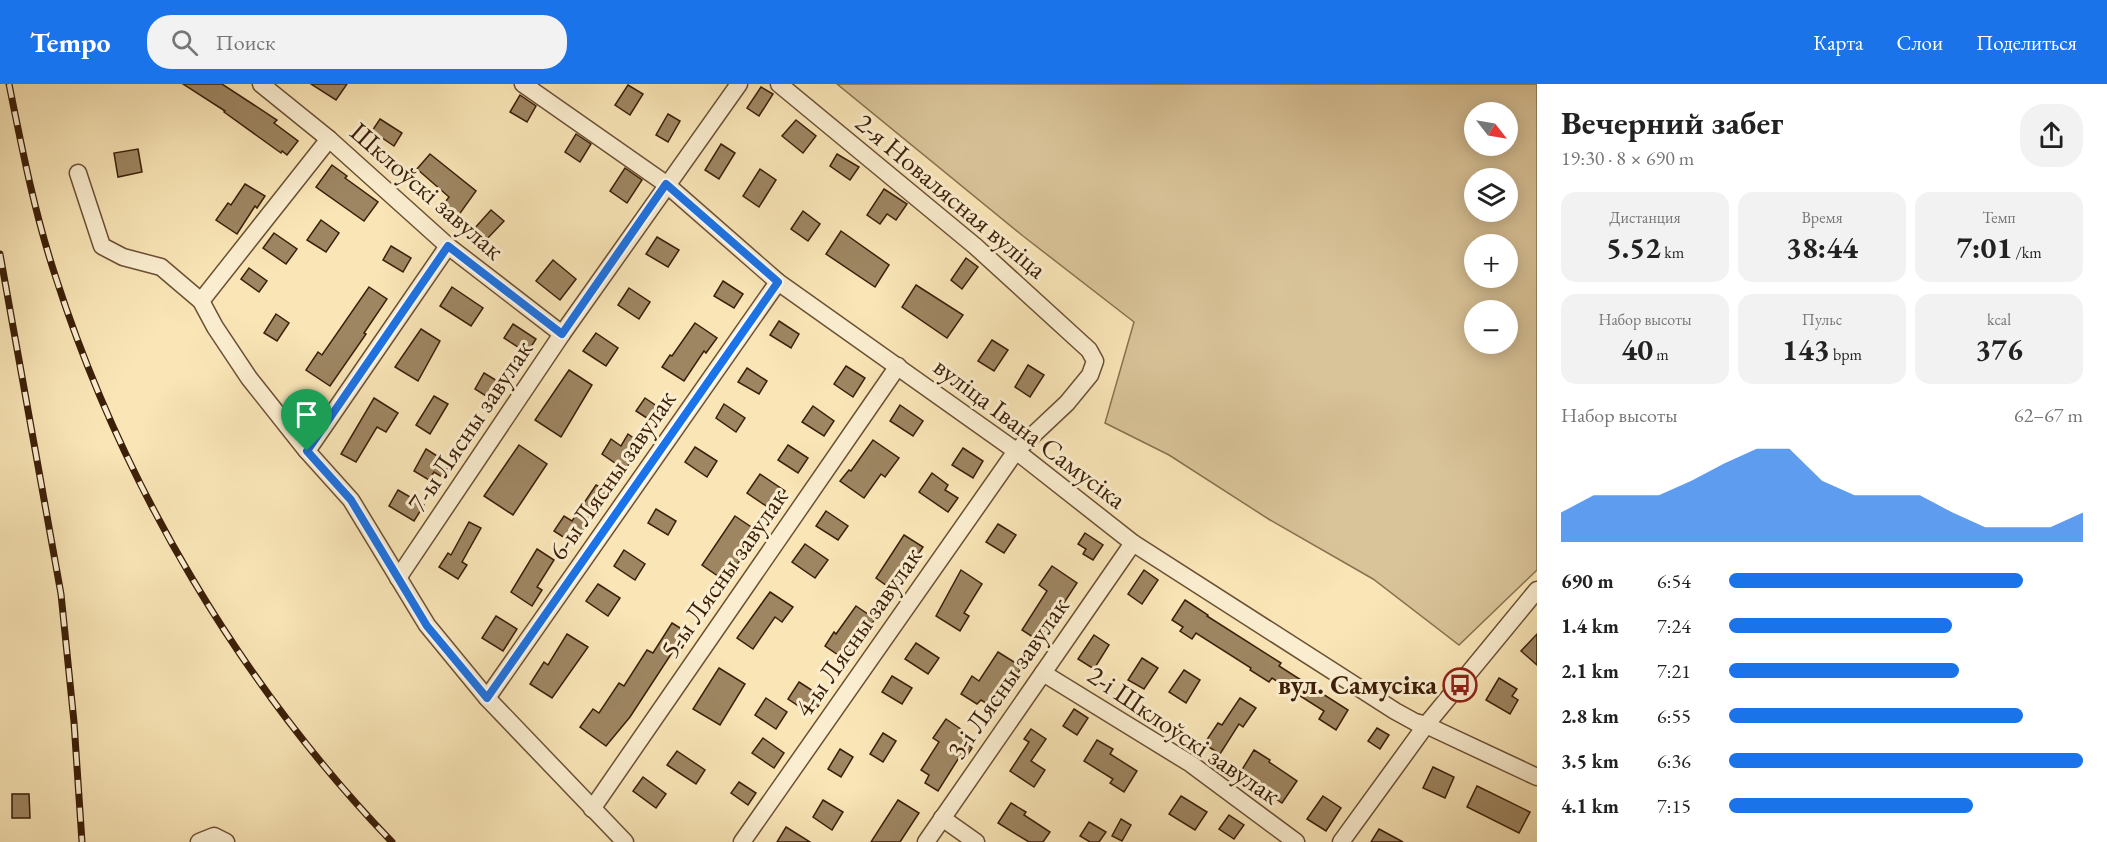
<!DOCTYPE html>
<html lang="ru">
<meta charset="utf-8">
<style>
body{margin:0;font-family:"EB Garamond",serif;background:#f2f2f2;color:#222;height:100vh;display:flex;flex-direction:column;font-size:22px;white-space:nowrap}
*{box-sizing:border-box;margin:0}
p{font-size:20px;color:#767676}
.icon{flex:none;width:33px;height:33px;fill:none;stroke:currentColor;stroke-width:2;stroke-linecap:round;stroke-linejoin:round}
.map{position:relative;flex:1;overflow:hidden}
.drawer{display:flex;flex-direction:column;background:#fff;width:570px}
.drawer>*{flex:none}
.needle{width:39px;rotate:121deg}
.fabs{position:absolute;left:1464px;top:18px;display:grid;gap:12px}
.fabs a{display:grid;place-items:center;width:54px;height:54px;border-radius:50%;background:#fff;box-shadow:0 3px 15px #0003;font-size:30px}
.pin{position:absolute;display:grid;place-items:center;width:51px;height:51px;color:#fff;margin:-62px -26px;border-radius:50% 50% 50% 0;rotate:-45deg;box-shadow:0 0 6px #0007}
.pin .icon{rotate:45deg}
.round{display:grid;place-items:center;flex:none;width:63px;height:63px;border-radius:24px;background:#f2f2f2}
.overview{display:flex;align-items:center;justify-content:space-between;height:102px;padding:0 24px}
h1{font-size:33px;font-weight:700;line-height:45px}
.metrics{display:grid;grid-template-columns:repeat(3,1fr);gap:9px;height:102px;padding:6px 24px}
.metrics div{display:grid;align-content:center;border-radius:15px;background:#f2f2f2;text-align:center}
.metrics b{font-size:30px;font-weight:700}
.metrics small{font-size:16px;font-weight:400}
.metrics p{font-size:16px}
.chart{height:168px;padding:12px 24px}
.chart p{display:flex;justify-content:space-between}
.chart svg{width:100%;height:108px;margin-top:6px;fill:#1a73e8;opacity:.7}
ul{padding:0 24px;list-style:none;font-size:20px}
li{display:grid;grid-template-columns:96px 72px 1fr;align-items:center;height:45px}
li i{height:15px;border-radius:8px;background:#1a73e8}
header{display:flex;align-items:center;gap:36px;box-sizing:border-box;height:84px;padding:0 30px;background:#1a73e8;color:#fff}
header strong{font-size:28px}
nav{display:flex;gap:33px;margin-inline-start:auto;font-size:21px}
.search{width:420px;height:54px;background:#f2f2f2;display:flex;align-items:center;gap:15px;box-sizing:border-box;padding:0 21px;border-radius:24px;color:#767676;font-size:22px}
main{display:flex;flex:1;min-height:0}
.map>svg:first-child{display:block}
</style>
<header>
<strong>Tempo</strong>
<div class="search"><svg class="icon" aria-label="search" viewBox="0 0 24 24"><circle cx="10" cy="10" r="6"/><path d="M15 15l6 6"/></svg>Поиск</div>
<nav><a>Карта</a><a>Слои</a><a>Поделиться</a></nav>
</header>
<main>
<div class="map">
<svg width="1537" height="758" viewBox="0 0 1537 758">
<rect width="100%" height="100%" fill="#f9e5b6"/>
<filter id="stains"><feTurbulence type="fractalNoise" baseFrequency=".00333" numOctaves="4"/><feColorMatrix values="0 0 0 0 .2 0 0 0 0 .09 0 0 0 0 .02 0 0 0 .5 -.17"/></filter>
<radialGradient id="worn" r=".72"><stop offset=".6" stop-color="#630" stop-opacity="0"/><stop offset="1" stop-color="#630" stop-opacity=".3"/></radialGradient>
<path fill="#d9c398" stroke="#8a7150" stroke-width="1.5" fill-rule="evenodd" d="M837 0H1537V486L1459 561 1373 495 1270 436 1169 371 1105 339 1134 238 1023 152ZM1474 28H1508V62H1474ZM1474 94H1508V128H1474ZM1474 160H1508V194H1474ZM1474 226H1508V260H1474Z"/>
<g fill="#9e8662" stroke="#3c1f08" stroke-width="1.5">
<polygon points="183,0 222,0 277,36 274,39 298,57 287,71 282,67 281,69 224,28 225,27"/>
<polygon points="311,0 347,0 336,16"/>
<polygon points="628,1 643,10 630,31 615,21"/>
<polygon points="761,3 773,10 759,32 747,24"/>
<polygon points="520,11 536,22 527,38 510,28"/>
<polygon points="668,30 680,37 668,58 656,51"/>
<polygon points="380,35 402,49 394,62 372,47"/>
<polygon points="796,36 816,52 803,69 782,52"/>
<polygon points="576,50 591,60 580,78 565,68"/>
<polygon points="721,60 735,69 719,95 705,86"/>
<polygon points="138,65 142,88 118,93 114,69"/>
<polygon points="430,70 476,107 458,132 443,121 449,113 417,85"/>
<polygon points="837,70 859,83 850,96 830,82"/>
<polygon points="332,81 347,92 345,94 378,118 364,137 316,103"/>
<polygon points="625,84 642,96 627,119 610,107"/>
<polygon points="760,85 776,96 759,123 743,112"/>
<polygon points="245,100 265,112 257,124 255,122 237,150 216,136 228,119 231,121"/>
<polygon points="884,105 907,120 896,136 887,130 880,140 867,131"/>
<polygon points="491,126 504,137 486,156 474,145"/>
<polygon points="803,127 820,140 808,157 791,145"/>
<polygon points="321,136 339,149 326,168 307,156"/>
<polygon points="841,147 889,181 875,203 826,170"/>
<polygon points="274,149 297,165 286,180 263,164"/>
<polygon points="657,153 679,166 668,183 646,170"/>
<polygon points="391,162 411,174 403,188 383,176"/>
<polygon points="966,174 978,183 962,205 951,196"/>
<polygon points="553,176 576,195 560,216 536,197"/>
<polygon points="249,184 267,197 259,208 241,195"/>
<polygon points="723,197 743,210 734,224 714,212"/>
<polygon points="916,201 963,231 947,254 902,223"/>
<polygon points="369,203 387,215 364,249 366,250 330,302 306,286 318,268 322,271"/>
<polygon points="452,203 483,224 471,242 440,222"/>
<polygon points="629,204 650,218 639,235 618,221"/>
<polygon points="276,230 289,239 277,257 264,249"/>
<polygon points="779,237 799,250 791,264 770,251"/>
<polygon points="695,239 717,254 706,269 704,267 684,297 662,283 670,271 672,272"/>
<polygon points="513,240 536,255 527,269 504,254"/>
<polygon points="421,245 440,257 418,297 395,283"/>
<polygon points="596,249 618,264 606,282 583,267"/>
<polygon points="992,256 1008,266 994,287 978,277"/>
<polygon points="1028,281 1044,291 1030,313 1015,303"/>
<polygon points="846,282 865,294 853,313 834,300"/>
<polygon points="747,284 767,297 759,310 738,298"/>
<polygon points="569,286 592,301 561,353 535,336"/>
<polygon points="484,289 504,301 494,317 475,305"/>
<polygon points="434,312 448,320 430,350 416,341"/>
<polygon points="374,314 398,329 386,348 377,343 356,378 341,370"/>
<polygon points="645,314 664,327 656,340 636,327"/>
<polygon points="724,320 745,334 736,348 716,334"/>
<polygon points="900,321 923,337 913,352 890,337"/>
<polygon points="813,322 834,337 824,352 802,338"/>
<polygon points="628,350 642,360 625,386 602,370 611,355 621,362"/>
<polygon points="873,356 899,374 885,393 881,390 864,414 840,397 849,386 851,387"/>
<polygon points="519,361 547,380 513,431 484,412"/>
<polygon points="788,361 808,374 798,389 778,376"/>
<polygon points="695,363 717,377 707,393 685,378"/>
<polygon points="963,364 983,377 973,394 952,381"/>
<polygon points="426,365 450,380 442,393 434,388 429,396 414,387"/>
<polygon points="932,389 948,401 945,406 958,414 948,428 919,408"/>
<polygon points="760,390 785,407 772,426 747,409"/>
<polygon points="596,401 611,410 597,431 594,429 574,460 554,447 564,432 572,437"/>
<polygon points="398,406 424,421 414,437 389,422"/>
<polygon points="656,425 676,437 668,451 648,439"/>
<polygon points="826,427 848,442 838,456 816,442"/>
<polygon points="735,432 760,449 725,497 702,481"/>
<polygon points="469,438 481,444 462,478 467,481 458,495 439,483 448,469 451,471"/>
<polygon points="998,440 1016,451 1004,469 986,458"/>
<polygon points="1085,449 1103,461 1093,476 1083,470 1086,465 1078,460"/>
<polygon points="904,451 923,463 894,507 876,494"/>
<polygon points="805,460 828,476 815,494 792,478"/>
<polygon points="537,465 554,476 537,503 542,506 532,522 511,508"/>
<polygon points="624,466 645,480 635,496 614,482"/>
<polygon points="1052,482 1077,499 1039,557 1022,546 1047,507 1039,501"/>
<polygon points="961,486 982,500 964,529 969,532 960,547 936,532"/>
<polygon points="1144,486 1158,496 1142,520 1128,510"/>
<polygon points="598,500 620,514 608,532 586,517"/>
<polygon points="770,508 793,523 782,538 775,533 753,565 737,554"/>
<polygon points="1185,516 1208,531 1207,532 1281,579 1279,582 1348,626 1336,646 1319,635 1324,627 1272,594 1269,598 1250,586 1251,584 1196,549 1192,555 1180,547 1183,543 1172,536"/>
<polygon points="856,522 875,535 847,577 825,562 834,548 836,550"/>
<polygon points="496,532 517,545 503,567 482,554"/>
<polygon points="672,539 690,550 682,564 677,561 630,633 606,662 580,643 593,625 599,629 619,599 624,602 647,566 653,569"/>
<polygon points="567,550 588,563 552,614 530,600 544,578 548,581"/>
<polygon points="1537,550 1537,581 1521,567"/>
<polygon points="1094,551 1109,561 1094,585 1078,575"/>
<polygon points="916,559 939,574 928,590 905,575"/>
<polygon points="998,568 1022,583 994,624 981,616 977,620 961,610 972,592 979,597"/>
<polygon points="1142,574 1158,584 1144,605 1128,596"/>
<polygon points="719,584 745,600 720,641 693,625"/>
<polygon points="1184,586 1200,596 1186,619 1169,608"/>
<polygon points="892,592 912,604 902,620 882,608"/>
<polygon points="1499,594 1517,605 1512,612 1518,616 1510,630 1486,616"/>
<polygon points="799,598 824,614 814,628 802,620 800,623 788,615"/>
<polygon points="766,614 787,628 776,645 755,631"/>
<polygon points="1240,614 1256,624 1243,643 1239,640 1220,670 1204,660 1218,639 1222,641"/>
<polygon points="1074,625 1088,634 1077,651 1063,642"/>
<polygon points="946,635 971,652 966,659 972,664 965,675 960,672 938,707 925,699 929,691 921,686 939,658 933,654"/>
<polygon points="1377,644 1389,651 1380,665 1368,657"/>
<polygon points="1031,645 1046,655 1031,677 1045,686 1034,703 1010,687 1029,658 1024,655"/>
<polygon points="883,649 896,657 883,678 870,670"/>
<polygon points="763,654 784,669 774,684 752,669"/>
<polygon points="1097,656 1113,665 1110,670 1137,687 1124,708 1110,699 1113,695 1084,677"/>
<polygon points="840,665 853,673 841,693 828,685"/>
<polygon points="1254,666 1270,676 1269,678 1297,697 1282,719 1267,709 1269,706 1240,689"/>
<polygon points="677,667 705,686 696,700 667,681"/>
<polygon points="1433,683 1454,693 1445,714 1423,704"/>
<polygon points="643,693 666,710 656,724 633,707"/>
<polygon points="739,698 756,709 748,721 731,709"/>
<polygon points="1477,702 1530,728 1519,749 1467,723"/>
<polygon points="12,710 29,710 30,734 12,734"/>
<polygon points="1181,712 1207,728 1195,746 1169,730"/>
<polygon points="1323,712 1341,724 1326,747 1307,735"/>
<polygon points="823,716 843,728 832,746 813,733"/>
<polygon points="898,716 919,729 900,758 871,758"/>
<polygon points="1011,719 1026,728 1024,731 1050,748 1043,758 1029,758 998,739"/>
<polygon points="1229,731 1244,741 1234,755 1219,745"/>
<polygon points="1121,735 1131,741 1122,757 1112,752"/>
<polygon points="1089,738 1106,748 1099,758 1090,758 1080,752"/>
<polygon points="786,743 810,758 777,758"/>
<polygon points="1379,745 1403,758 1371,758"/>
</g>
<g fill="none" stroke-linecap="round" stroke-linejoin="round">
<defs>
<g id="minor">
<polyline points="261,0 329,55 448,162 562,250"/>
<polyline points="523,0 666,100 778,198 1016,367 1133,459 1395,627 1415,638 1426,641 1537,693"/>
<polyline points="78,89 102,162 123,173 161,183 201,217 215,243 249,294 307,367 351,416 427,541 487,614 625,758"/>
<polyline points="201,217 329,55"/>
<polyline points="307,367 448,162"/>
<polyline points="398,494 562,250 739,0"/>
<polyline points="1043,589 1191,680 1296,758"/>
<polyline points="487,614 778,198"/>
<polyline points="592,725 898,282"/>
<polyline points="942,734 976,758"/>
<polyline points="199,758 214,752 226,758"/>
<polyline points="742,758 1016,367 1067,319 1090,291 1095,277 1089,266 975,162 779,0"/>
<polyline points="926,758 1133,459"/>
<polyline points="1341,758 1426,641 1537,506"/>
</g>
</defs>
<use href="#minor" stroke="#6b5034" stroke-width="19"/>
<use href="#minor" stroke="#fbeed0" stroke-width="16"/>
<defs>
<g id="rail">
<path d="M9 0C22 65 35 131 56 194 123 402 241 601 392 758"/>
<polyline points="0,170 61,510 74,638 82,758"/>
</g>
</defs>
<use href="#rail" stroke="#3c1f08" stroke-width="7"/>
<use href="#rail" stroke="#fbeed0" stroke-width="4.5" stroke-dasharray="14" stroke-linecap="butt"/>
</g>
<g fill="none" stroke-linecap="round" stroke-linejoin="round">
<defs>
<polygon id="route" points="666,100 778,198 487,614 427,542 351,416 307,367 448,162 562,250"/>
</defs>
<use href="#route" stroke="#fff" stroke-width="12"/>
<use href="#route" stroke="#1a73e8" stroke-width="8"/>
</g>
<defs>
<symbol id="bus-ring" viewBox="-11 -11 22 22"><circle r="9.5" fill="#fbeed0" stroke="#8f2418" stroke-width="1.5"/><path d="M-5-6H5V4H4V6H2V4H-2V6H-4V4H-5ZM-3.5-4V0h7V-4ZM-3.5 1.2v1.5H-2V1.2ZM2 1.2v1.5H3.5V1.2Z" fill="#8f2418"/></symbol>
</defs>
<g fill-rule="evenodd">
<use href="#bus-ring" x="1441" y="582" width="38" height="38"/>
</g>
<g text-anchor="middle" stroke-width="6" stroke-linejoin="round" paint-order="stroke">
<g font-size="27" fill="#3c1f08" stroke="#fbeed0">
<text transform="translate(427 107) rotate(41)" y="9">Шклоўскі завулак</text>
<text transform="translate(951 112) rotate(40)" y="9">2-я Новалясная вуліца</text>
<text transform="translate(470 342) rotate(-56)" y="9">7-ы Лясны завулак</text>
<text transform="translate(1030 349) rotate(37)" y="9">вуліца Івана Самусіка</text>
<text transform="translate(612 391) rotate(-55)" y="9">6-ы Лясны завулак</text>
<text transform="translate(724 489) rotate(-55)" y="9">5-ы Лясны завулак</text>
<text transform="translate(858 548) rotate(-55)" y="9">4-ы Лясны завулак</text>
<text transform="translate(1008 594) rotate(-55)" y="9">3-і Лясны завулак</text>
<text transform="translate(1184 651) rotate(34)" y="9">2-і Шклоўскі завулак</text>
</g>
<g font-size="27" font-weight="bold" fill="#3c1f08" stroke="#fbeed0" text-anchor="end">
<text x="1437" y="610">вул. Самусіка</text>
</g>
</g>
<rect width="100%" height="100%" filter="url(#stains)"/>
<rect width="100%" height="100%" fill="url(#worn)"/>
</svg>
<div class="fabs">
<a><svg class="needle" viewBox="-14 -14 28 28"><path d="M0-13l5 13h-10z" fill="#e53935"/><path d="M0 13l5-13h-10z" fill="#767676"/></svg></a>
<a><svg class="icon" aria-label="layers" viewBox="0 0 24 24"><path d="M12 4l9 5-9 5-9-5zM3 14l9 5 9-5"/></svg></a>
<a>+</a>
<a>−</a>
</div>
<div class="pin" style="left:307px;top:367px;background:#1e9e55"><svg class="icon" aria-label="arrive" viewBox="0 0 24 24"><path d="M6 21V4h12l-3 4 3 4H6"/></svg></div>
</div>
<section class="drawer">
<div class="overview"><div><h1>Вечерний забег</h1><p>19:30 · 8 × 690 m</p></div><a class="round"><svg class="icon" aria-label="share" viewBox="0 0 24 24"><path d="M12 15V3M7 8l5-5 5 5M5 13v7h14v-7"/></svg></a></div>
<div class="metrics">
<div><p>Дистанция</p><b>5.52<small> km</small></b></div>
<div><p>Время</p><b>38:44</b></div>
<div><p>Темп</p><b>7:01<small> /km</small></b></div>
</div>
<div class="metrics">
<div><p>Набор высоты</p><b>40<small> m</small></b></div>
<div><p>Пульс</p><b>143<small> bpm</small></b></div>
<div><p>kcal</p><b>376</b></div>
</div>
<div class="chart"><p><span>Набор высоты</span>62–67 m</p>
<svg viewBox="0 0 160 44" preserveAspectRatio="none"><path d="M0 44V32L10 25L20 25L30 25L40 19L50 12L60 6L70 6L80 19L90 25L100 25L110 25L120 32L130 38L140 38L150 38L160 32V44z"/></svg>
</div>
<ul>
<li><b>690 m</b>6:54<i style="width:83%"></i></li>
<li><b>1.4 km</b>7:24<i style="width:63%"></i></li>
<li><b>2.1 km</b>7:21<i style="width:65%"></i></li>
<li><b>2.8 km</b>6:55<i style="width:83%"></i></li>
<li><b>3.5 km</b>6:36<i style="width:100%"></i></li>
<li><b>4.1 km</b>7:15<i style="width:69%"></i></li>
</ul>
</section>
</main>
